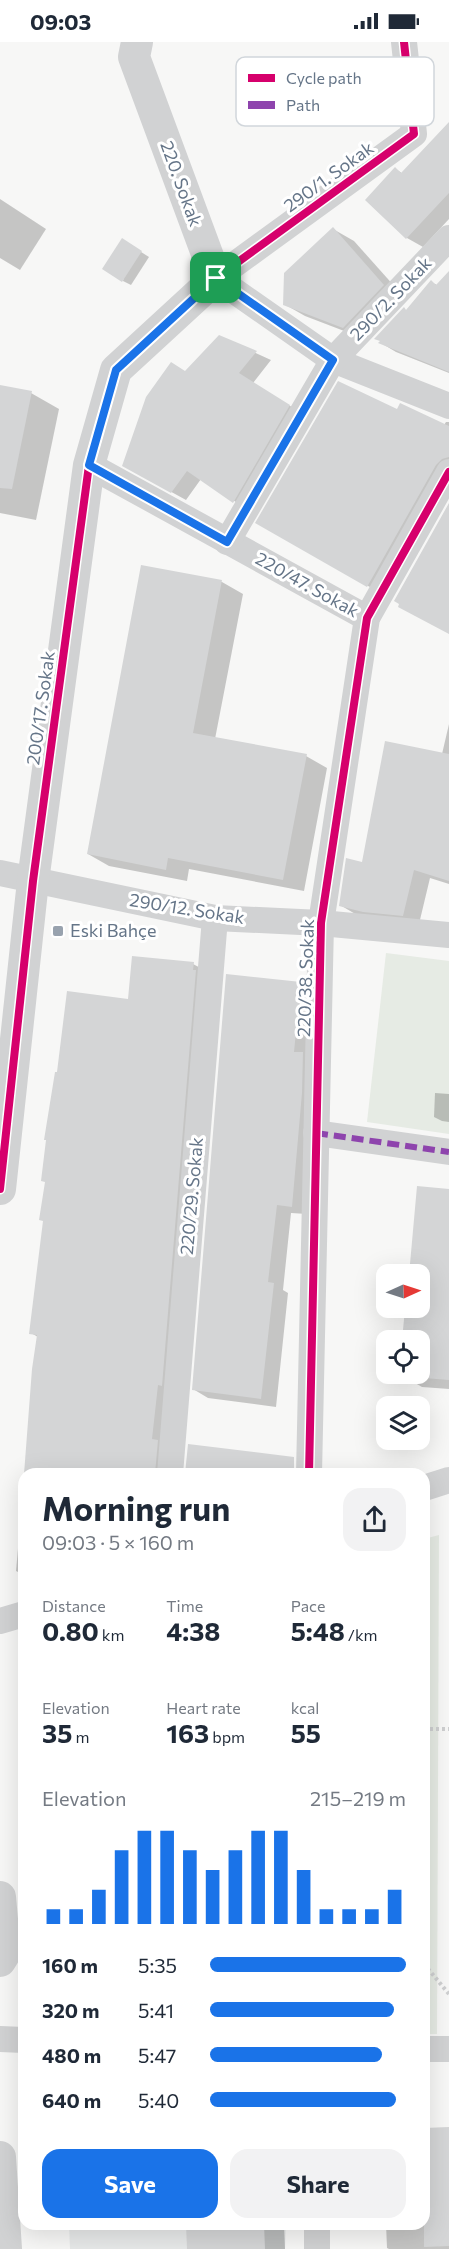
<!DOCTYPE html>
<meta charset="utf-8">
<style>
body{margin:0;font-family:Commissioner,sans-serif;background:#f2f2f3;color:#1f2937;height:100vh;display:flex;flex-direction:column;font-size:22px;white-space:nowrap}
*{box-sizing:border-box;margin:0}
p{font-size:20px;color:#747a83}
.icon{flex:none;width:33px;height:33px;fill:none;stroke:currentColor;stroke-width:2;stroke-linecap:round;stroke-linejoin:round}
.map{position:relative;flex:1;overflow:hidden}
.sheet{position:absolute;left:18px;top:1426px;width:412px;height:762px;display:flex;flex-direction:column;background:#fff;border-radius:18px;box-shadow:0 6px 24px #0002}
.sheet>*{flex:none}
.needle{width:39px;rotate:87deg}
.controls{position:absolute;left:376px;top:1222px;display:grid;gap:12px}
.controls a{display:grid;place-items:center;width:54px;height:54px;border-radius:12px;background:#fff;box-shadow:0 6px 24px #0002;font-size:30px}
.pin{position:absolute;display:grid;place-items:center;width:51px;height:51px;color:#fff;margin:-26px;border-radius:12px;box-shadow:0 3px 9px #0006}
.round{display:grid;place-items:center;flex:none;width:63px;height:63px;border-radius:18px;background:#f2f2f3}
.headline{display:flex;align-items:center;justify-content:space-between;height:102px;padding:0 24px}
h1{font-size:33px;font-weight:700;line-height:45px}
.figures{display:grid;grid-template-columns:repeat(3,1fr);gap:9px;height:102px;padding:6px 24px}
.figures div{display:grid;align-content:center}
.figures b{font-size:26px;font-weight:700}
.figures small{font-size:16px;font-weight:400}
.figures p{font-size:16px}
.chart{height:168px;padding:12px 24px}
.chart p{display:flex;justify-content:space-between}
.chart svg{width:100%;height:108px;margin-top:6px;stroke:#1a73e8;stroke-width:6}
.cta{display:flex;gap:12px;margin-top:auto;padding:12px 24px}
.cta a{flex:1;height:69px;border-radius:18px;background:#1a73e8;color:#fff;font-size:24px;font-weight:700;line-height:69px;text-align:center}
.cta a+a{background:#f2f2f3;color:#1f2937}
ul{padding:0 24px;list-style:none;font-size:20px}
li{display:grid;grid-template-columns:96px 72px 1fr;align-items:center;height:45px}
li i{height:15px;border-radius:8px;background:#1a73e8}
.status{display:flex;justify-content:space-between;align-items:center;height:42px;padding:0 30px;background:#fff;direction:ltr}
.status svg{height:16px;fill:currentColor}
.map>svg:first-child{display:block}
</style>
<div class="status"><b>09:03</b><svg viewBox="0 0 49 12"><path d="M0 12V9h3v3zM5 12V6h3v6zM10 12V3h3v9zM15 12V0h3v12zM26 1h20v11H26zM47 4h2v5h-2z"/></svg></div>
<div class="map">
<svg width="449" height="2207" viewBox="0 0 449 2207">
<rect width="100%" height="100%" fill="#f7f7f6"/>
<polygon fill="#e7e9e9" points="69,2183 286,2183 285,2207 70,2207"/>
<g fill="#e6ebe4">
<polygon points="386,911 449,919 449,1092 367,1080"/>
<polygon points="439,1493 437,1992 424,1992 424,1497"/>
</g>
<g fill="#0003">
<polygon points="449,81 449,177 423,205 407,196 396,127 403,132"/>
<polygon points="0,157 46,187 20,228 0,216"/>
<polygon points="333,187 354,199 404,255 365,297 305,274 284,262"/>
<polygon points="130,203 149,215 131,243 123,239"/>
<polygon points="449,231 449,331 396,310 381,301 404,267 407,269 431,240 437,243"/>
<polygon points="220,295 271,318 253,341 303,372 248,468 201,437 186,458 124,424"/>
<polygon points="0,344 31,351 59,367 36,478 0,471"/>
<polygon points="397,369 444,383 446,380 449,380 449,437 384,553 257,481"/>
<polygon points="142,524 222,540 243,552 215,697 306,714 327,726 304,849 189,827 187,839 109,824 88,812"/>
<polygon points="449,682 449,842 430,836 419,882 357,873 340,863 363,822 442,712"/>
<polygon points="193,922 210,931 173,1432 25,1432 38,1295 31,1291 129,959"/>
<polygon points="301,941 316,950 307,1172 291,1171 283,1248 288,1251 276,1365 208,1356 193,1347"/>
<polygon points="435,1051 449,1052 449,1080 442,1079 434,1075"/>
<polygon points="449,1149 449,1347 422,1345 401,1333 420,1332 420,1299 404,1299 407,1266 420,1266 420,1233 410,1233"/>
<polygon points="189,1403 282,1422 282,1432 187,1432"/>
<polygon points="24,1439 24,1533 16,1529"/>
<polygon points="449,2086 449,2207 389,2207 387,2206 386,2182 424,2182"/>
<polygon points="187,2182 284,2182 285,2207 188,2207"/>
</g>
<g fill="#d4d5d6">
<polygon points="449,80 449,151 406,197 365,158 395,125 401,131"/>
<polygon points="333,185 384,243 343,286 283,263 284,231"/>
<polygon points="122,196 142,209 122,240 102,227"/>
<polygon points="449,229 449,330 378,301 380,299 374,297 404,265 406,268 431,238 436,243"/>
<polygon points="219,293 257,309 239,331 290,363 233,461 187,429 171,451 122,424 146,355 171,320 185,329"/>
<polygon points="338,339 397,367 400,361 449,384 449,415 442,417 436,423 367,545 255,481"/>
<polygon points="0,343 32,349 12,447 0,446"/>
<polygon points="449,461 449,592 398,565 399,562 394,559"/>
<polygon points="141,523 222,538 193,691 307,712 283,838 168,816 166,828 87,812"/>
<polygon points="385,699 449,712 449,839 414,828 403,874 363,870 339,864 346,816 362,820"/>
<polygon points="132,914 194,920 193,928 196,928 162,1344 158,1343 152,1397 158,1398 155,1432 24,1432 32,1327 37,1293 29,1292 43,1179 39,1178 45,1140 41,1139 46,1098 44,1098 55,1030 57,1030 67,949 128,957"/>
<polygon points="226,932 301,940 294,1010 303,1010 302,1051 292,1165 277,1163 268,1240 274,1241 261,1357 192,1348"/>
<polygon points="417,1144 449,1147 449,1338 399,1334 420,1332 420,1299 402,1299 405,1266 420,1266 420,1233 409,1233"/>
<polygon points="188,1402 294,1415 294,1432 185,1432"/>
<polygon points="449,2085 449,2204 424,2205 424,2086"/>
<polygon points="186,2182 264,2182 265,2207 187,2207"/>
</g>
<g fill="none" stroke-linecap="round" stroke-linejoin="round">
<g stroke="#cecfd0" stroke-width="4" stroke-dasharray="3 3" stroke-linecap="butt">
<polyline points="424,1687 449,1687"/>
<polyline points="424,1922 449,1952"/>
</g>
<g stroke="#d1d2d3" stroke-width="26">
<polyline points="404,0 414,92 216,236 333,318 449,364"/>
<polyline points="89,423 367,576"/>
<polyline points="227,500 333,318 449,196"/>
<polyline points="0,831 215,876 321,881 449,893"/>
<polyline points="316,1091 449,1110"/>
<polyline points="170,1432 215,876"/>
<polyline points="309,1432 321,881 367,576 449,430"/>
<polyline points="424,1446 449,1438"/>
<polyline points="0,1579 24,1572"/>
<polyline points="0,1997 24,1998"/>
<polyline points="424,2007 449,2007"/>
<polyline points="317,2182 317,2207"/>
</g>
<g stroke="#d1d2d3" stroke-width="32">
<polyline points="0,1147 33,839 89,423 116,328 216,236 134,15 137,0"/>
<polyline points="0,1855 5,1911 0,1919"/>
<polyline points="0,2115 6,2207"/>
</g>
<polyline stroke="#8e44ad" stroke-width="6" stroke-dasharray="12 6" stroke-linecap="butt" points="316,1091 449,1110"/>
<defs>
<g id="cycleway">
<polyline points="0,1147 33,839 89,423 116,328 216,236 414,92 404,0"/>
<polyline points="309,1432 321,881 367,576 449,430"/>
</g>
</defs>
<use href="#cycleway" stroke="#fff" stroke-width="11"/>
<use href="#cycleway" stroke="#d6006c" stroke-width="8"/>
</g>
<g fill="none" stroke-linecap="round" stroke-linejoin="round">
<defs>
<polygon id="route" points="216,236 333,318 227,500 89,423 116,328"/>
</defs>
<use href="#route" stroke="#fff" stroke-width="12"/>
<use href="#route" stroke="#1a73e8" stroke-width="8"/>
</g>
<rect fill="#98a2ae" stroke="#fff" stroke-width="2" x="52" y="883" width="12" height="12" rx="3"/>
<g text-anchor="middle" stroke-width="6" stroke-linejoin="round" paint-order="stroke">
<g font-size="18" fill="#657588" stroke="#fff">
<text transform="translate(329 135) rotate(-36)" y="6">290/1. Sokak</text>
<text transform="translate(181 142) rotate(70)" y="6">220. Sokak</text>
<text transform="translate(391 257) rotate(-46)" y="6">290/2. Sokak</text>
<text transform="translate(307 543) rotate(29)" y="6">220/47. Sokak</text>
<text transform="translate(41 666) rotate(-82)" y="6">200/17. Sokak</text>
<text transform="translate(187 867) rotate(9)" y="6">290/12. Sokak</text>
<text transform="translate(306 936) rotate(-88)" y="6">220/38. Sokak</text>
<text transform="translate(192 1154) rotate(-85)" y="6">220/29. Sokak</text>
</g>
<g font-size="18" fill="#657588" stroke="#fff" text-anchor="start">
<text x="70" y="895">Eski Bahçe</text>
</g>
</g>
<rect x="236" y="15" width="198" height="69" rx="9" fill="#fff" stroke="#d1d6db" stroke-width="1.5"/>
<rect x="248" y="32" width="27" height="8" fill="#d6006c"/>
<rect x="248" y="59" width="27" height="8" fill="#8e44ad"/>
<g font-size="16" fill="#657588">
<text x="286" y="42">Cycle path</text>
<text x="286" y="69">Path</text>
</g>
</svg>
<div class="controls">
<a><svg class="needle" viewBox="-14 -14 28 28"><path d="M0-13l5 13h-10z" fill="#e53935"/><path d="M0 13l5-13h-10z" fill="#747a83"/></svg></a>
<a><svg class="icon" aria-label="locate" viewBox="0 0 24 24"><circle cx="12" cy="12" r="6"/><path d="M12 2v4M12 18v4M2 12h4M18 12h4"/></svg></a>
<a><svg class="icon" aria-label="layers" viewBox="0 0 24 24"><path d="M12 4l9 5-9 5-9-5zM3 14l9 5 9-5"/></svg></a>
</div>
<div class="pin" style="left:216px;top:236px;background:#1e9e55"><svg class="icon" aria-label="arrive" viewBox="0 0 24 24"><path d="M6 21V4h12l-3 4 3 4H6"/></svg></div>
<section class="sheet">
<div class="headline"><div><h1>Morning run</h1><p>09:03 · 5 × 160 m</p></div><a class="round"><svg class="icon" aria-label="share" viewBox="0 0 24 24"><path d="M12 15V3M7 8l5-5 5 5M5 13v7h14v-7"/></svg></a></div>
<div class="figures">
<div><p>Distance</p><b>0.80<small> km</small></b></div>
<div><p>Time</p><b>4:38</b></div>
<div><p>Pace</p><b>5:48<small> /km</small></b></div>
</div>
<div class="figures">
<div><p>Elevation</p><b>35<small> m</small></b></div>
<div><p>Heart rate</p><b>163<small> bpm</small></b></div>
<div><p>kcal</p><b>55</b></div>
</div>
<div class="chart"><p><span>Elevation</span>215–219 m</p>
<svg viewBox="0 0 160 44" preserveAspectRatio="none"><path d="M5 44V38M15 44V38M25 44V30M35 44V14M45 44V6M55 44V6M65 44V14M75 44V22M85 44V14M95 44V6M105 44V6M115 44V22M125 44V38M135 44V38M145 44V38M155 44V30"/></svg>
</div>
<ul>
<li><b>160 m</b>5:35<i style="width:100%"></i></li>
<li><b>320 m</b>5:41<i style="width:94%"></i></li>
<li><b>480 m</b>5:47<i style="width:88%"></i></li>
<li><b>640 m</b>5:40<i style="width:95%"></i></li>
</ul>
<div class="cta"><a>Save</a><a>Share</a></div>
</section>
</div>
